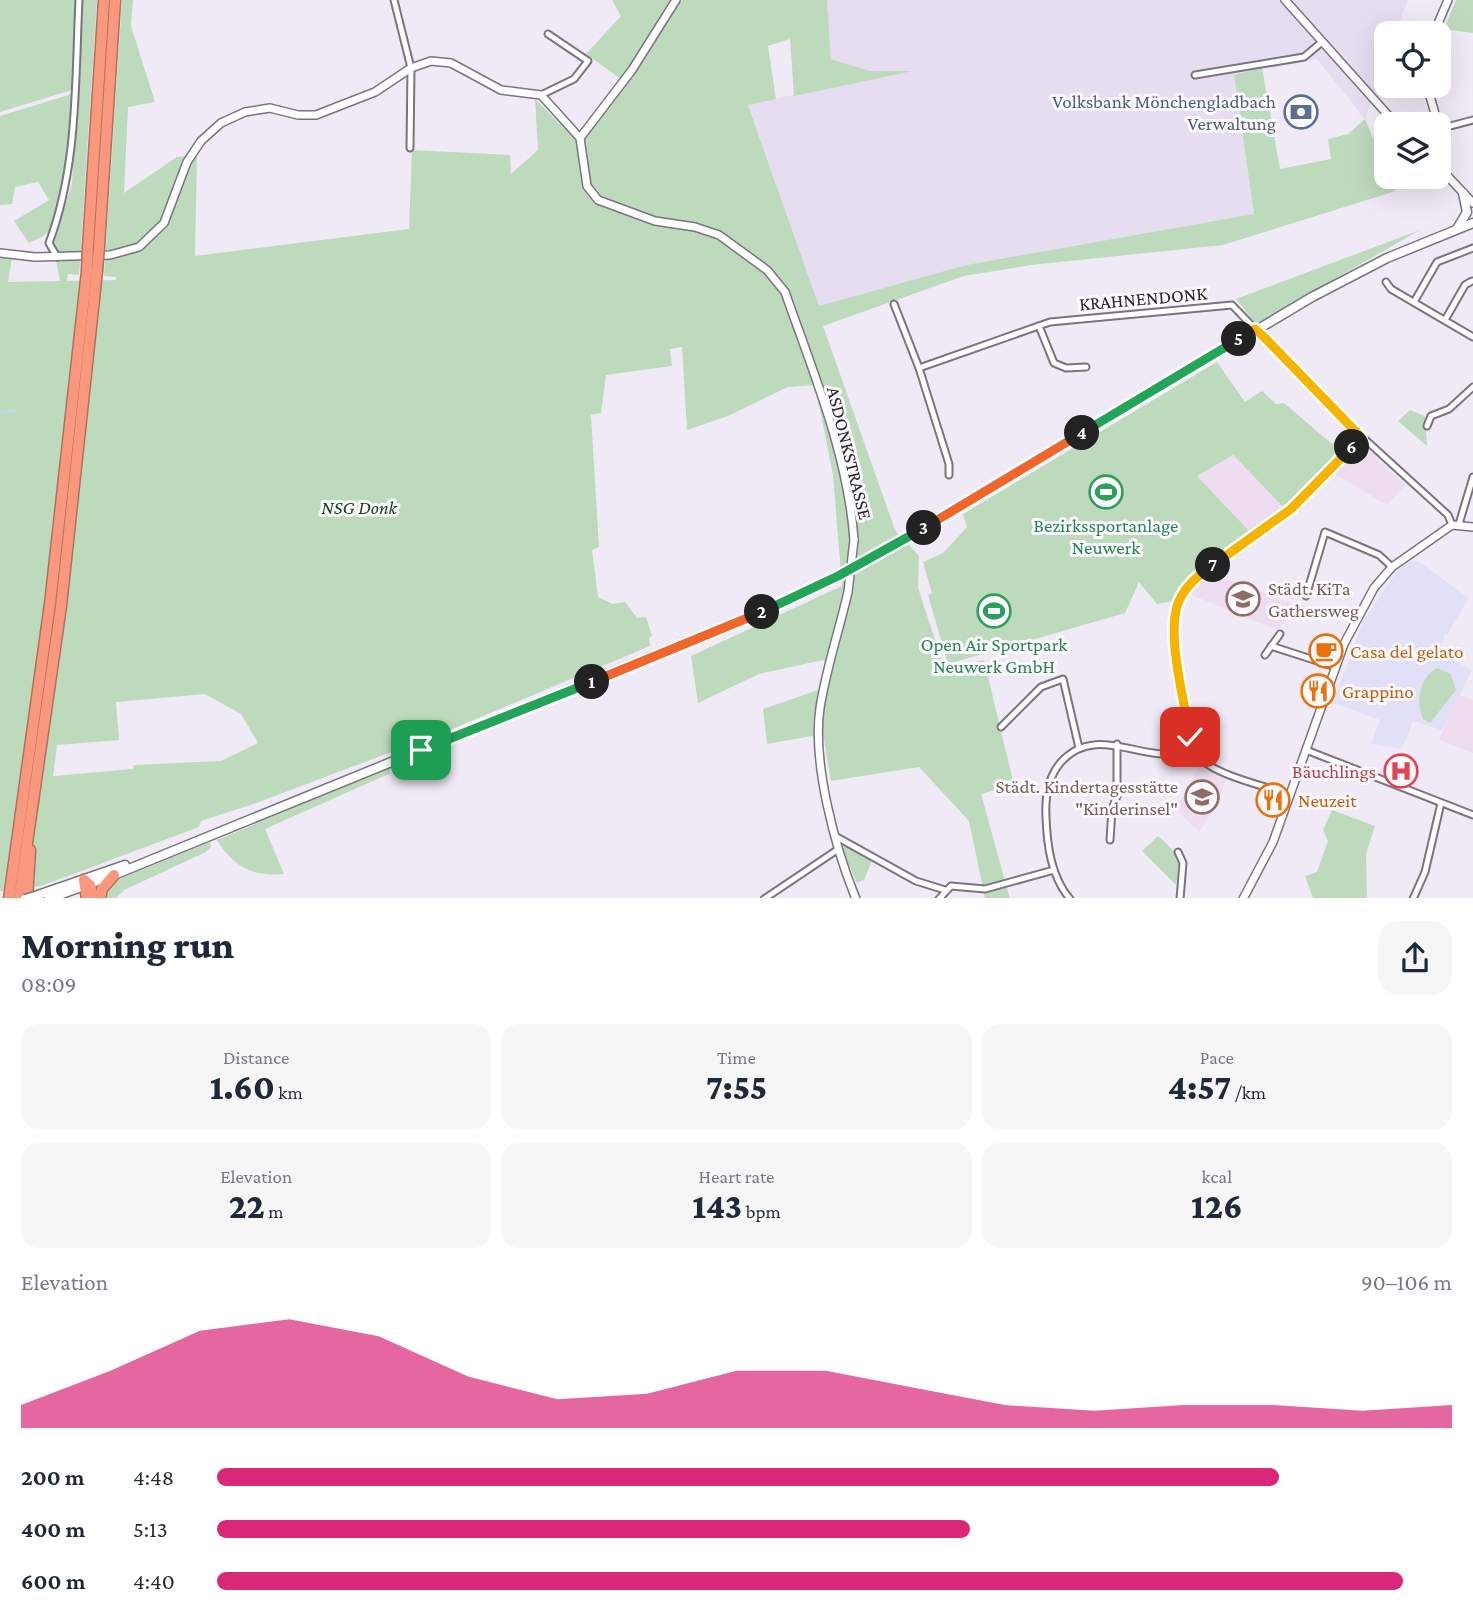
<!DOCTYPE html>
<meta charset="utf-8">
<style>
body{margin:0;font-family:"Crimson Pro",serif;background:#f6f6f7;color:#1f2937;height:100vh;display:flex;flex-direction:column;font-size:26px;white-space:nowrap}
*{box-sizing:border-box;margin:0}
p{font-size:23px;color:#747a83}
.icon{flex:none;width:38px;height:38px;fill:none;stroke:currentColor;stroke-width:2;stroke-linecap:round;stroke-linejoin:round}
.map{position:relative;height:898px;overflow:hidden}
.panel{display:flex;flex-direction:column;background:#fff;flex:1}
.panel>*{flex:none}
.controls{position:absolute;left:1374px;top:21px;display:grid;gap:14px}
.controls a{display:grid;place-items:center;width:77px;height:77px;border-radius:14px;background:#fff;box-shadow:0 7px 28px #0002;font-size:35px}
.pin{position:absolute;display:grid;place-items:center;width:60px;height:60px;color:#fff;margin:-30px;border-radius:14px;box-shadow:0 4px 10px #0006}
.km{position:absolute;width:35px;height:35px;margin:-18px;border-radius:50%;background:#222;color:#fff;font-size:19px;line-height:35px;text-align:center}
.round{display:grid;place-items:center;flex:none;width:74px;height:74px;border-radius:21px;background:#f6f6f7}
.headline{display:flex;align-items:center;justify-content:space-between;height:119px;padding:0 21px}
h1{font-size:38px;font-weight:800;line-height:52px}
.stats{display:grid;grid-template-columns:repeat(3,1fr);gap:10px;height:119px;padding:7px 21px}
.stats div{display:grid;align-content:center;border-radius:18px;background:#f6f6f7;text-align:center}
.stats b{font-size:35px;font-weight:800}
.stats small{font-size:19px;font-weight:400}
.stats p{font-size:19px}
.chart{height:196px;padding:14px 21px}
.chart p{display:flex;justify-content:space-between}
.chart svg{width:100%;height:126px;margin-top:7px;fill:#db2777;opacity:.7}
ul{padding:0 21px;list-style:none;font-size:23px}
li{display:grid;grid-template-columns:112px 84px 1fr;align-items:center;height:52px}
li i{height:18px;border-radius:9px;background:#db2777}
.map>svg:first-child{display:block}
</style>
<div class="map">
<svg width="1473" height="899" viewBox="0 0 1473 899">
<rect width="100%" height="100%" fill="#f0eaf6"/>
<polygon fill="#e6ddf0" points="827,0 1408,0 1395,33 1386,33 1386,57 1365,119 1317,59 1234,75 1254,214 966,265 819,306 748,104 908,72 870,71 831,59"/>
<g fill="#edddef">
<polygon points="1363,445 1405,485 1387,505 1335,474"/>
<polygon points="1232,455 1284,508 1251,533 1196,477"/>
<polygon points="1209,573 1299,605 1278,630 1189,594"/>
<polygon points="1458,694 1473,700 1473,753 1439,740"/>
<polygon points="1199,767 1226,778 1218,803 1199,832 1176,809"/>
</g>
<polygon fill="#e2e0f6" points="1411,560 1421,563 1469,598 1447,635 1445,634 1439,653 1472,670 1442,730 1413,721 1402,749 1371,744 1380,720 1333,703 1363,622 1397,571"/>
<g fill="#bedabd" fill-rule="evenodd">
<polygon points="0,0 77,0 72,90 0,112"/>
<path d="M82 0H97L79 275 68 274 67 281 116 280V277L104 276 122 0H133L131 26 155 102 128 107 124 193 177 157 197 154 195 256 409 229 412 150 510 155 511 174 538 150 535 99 579 143 604 113 682 0H827L831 59 870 71H913L794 96 790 39 768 46 776 99 748 105 819 306 966 265 1254 214 1234 75 1262 68 1280 169 1331 159 1328 139 1348 134 1365 119 1386 168V177H1390L1396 191 1223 245 1031 265 964 276 823 326 895 530 919 556 918 588 945 670 984 660 1014 785 981 794 1010 899 985 898 969 821 919 767 831 781 823 734 767 744 763 709 818 690 825 662 823 660 759 674 698 703 691 656 842 586 833 475 815 385 788 387 728 416 687 430 682 347 670 349 672 366 606 375 601 413 591 415 599 547 592 550 598 597 613 604 625 602 637 618 646 617 652 636 649 638 650 646 452 729 259 802 201 821 199 827 41 886 0 891V256L12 258 8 282 60 281 53 244 72 184ZM205 694 241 714 258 743 221 761 134 765 133 769 53 776 57 745 119 740 116 702Z"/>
<polygon points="612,0 672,0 621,79 586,54 621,16"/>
<polygon points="1456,0 1473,0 1473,33 1444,29"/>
<path d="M72 94C71 122 67 214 48 232 43 237 35 240 29 243L14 221 49 200 38 182 15 187 12 204 0 205V116Z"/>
<polygon points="1420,230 1256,324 1236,299"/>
<polygon points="1217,362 1245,402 1262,391 1276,404 1284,403 1332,444 1345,433 1348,443 1284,508 1233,455 1197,476 1251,533 1189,575 1174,601 1157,604 1139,582 1125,613 948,664 928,595 932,593 923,562 943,553 967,527 963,514"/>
<polygon points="1410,410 1425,416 1427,446 1398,421"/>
<path d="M1437 668 1451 674 1456 690 1430 723 1423 719C1415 701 1420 677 1437 668Z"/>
<path d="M389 768 391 773 265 829 284 874C252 877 233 866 217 840Z"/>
<polygon points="1332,810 1375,826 1366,854 1367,898 1313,898 1305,876 1317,872 1328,841 1323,830"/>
<path d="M1158 836C1179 855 1181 856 1176 885L1142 851Z"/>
<polygon points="210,842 211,847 206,852 124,890 116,898 104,899 117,880"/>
<polygon points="847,845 873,858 864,880 857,883 842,849"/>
</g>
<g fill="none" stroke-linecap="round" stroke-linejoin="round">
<polyline stroke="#b8d9fc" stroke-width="2" points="0,413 16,410"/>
<defs>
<g id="minor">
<polyline points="394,0 411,68 410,148"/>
<polyline points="1195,75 1304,57 1322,42"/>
<polyline points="541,95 574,79 588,61 548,34"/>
<polyline points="1439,129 1473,120"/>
<path d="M57 257 49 243C78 166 75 82 79 0"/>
<polyline points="1386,282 1391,289 1473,337"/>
<polyline points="1414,302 1437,262 1473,248"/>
<polyline points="894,304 919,368 949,464 949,475"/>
<polyline points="1445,320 1465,285 1472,281"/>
<polyline points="1039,326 1054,363 1066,368 1086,367"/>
<polyline points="919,368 1050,322 1232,305 1335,412 1448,515 1452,525"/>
<polyline points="1427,426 1431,416 1449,409 1473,387"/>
<polyline points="1459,524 1473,477"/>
<polyline points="1306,596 1325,532 1379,555 1392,567"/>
<polyline points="1271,646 1336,667"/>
<polyline points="1265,655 1280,634"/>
<polyline points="1001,727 1041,687 1063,679 1079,748"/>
<polyline points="1306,750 1473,815"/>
<path d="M1290 795C1266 786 1218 776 1201 759 1189 748 1171 631 1175 613 1178 600 1186 590 1194 581L1291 509 1361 437"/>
<polyline points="835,836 916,881 945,890"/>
<polyline points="1110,840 1112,809 1117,796 1117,744"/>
<polyline points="1178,852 1183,863 1180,899"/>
<polyline points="764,899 837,850"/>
<polyline points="939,899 951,886 985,889 1054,870"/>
<path d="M1070 899C1051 877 1047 845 1046 817 1045 798 1048 777 1061 762 1100 719 1152 772 1193 747"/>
<polyline points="1413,899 1425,872 1441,803"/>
</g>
<g id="tertiary">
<polyline points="1285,0 1396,124"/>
<polyline points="1434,33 1448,0"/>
<polyline points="1427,86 1438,124"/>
<polyline points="1438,127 1443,143 1438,156"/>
<polyline points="580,138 632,70 676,0"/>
<polyline points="1438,166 1473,203"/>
<path d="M0 253 35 257 110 255 139 247 164 223 187 162 201 141 221 123 245 112 270 108 298 115H316L375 92 411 68 431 61 451 63 501 90 541 95 580 138 587 186 598 200 655 221 695 227 719 235 767 270 785 292C813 372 848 455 854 540"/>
<path d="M848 592C839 631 826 669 820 708 812 762 835 848 856 899"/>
<polyline points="1243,899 1273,842 1344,644 1374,588 1392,567 1452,525 1473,527"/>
</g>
<g id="secondary">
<polyline points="1457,229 1467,212 1463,193"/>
<polyline points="35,896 125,865"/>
<polyline points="48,899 114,875 789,600 897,544 1312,297 1387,258 1473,223"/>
</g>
<g id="motorway">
<polyline points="99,246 115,0"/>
<polyline points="88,247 104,0"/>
<polyline points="84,880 90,885 94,899"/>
<polyline points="84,880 87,899"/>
<polyline points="9,899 50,604 87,271"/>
<polyline points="19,899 61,606 97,271"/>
<polyline points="27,899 30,850"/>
<polyline points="100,899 102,889 114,875"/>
</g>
</defs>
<use href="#minor" stroke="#79747f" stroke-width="9"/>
<use href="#tertiary" stroke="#79747f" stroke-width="10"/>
<use href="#secondary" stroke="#79747f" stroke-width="11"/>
<use href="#motorway" stroke="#b0705f" stroke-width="13"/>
<use href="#minor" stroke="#fff" stroke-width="5"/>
<use href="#tertiary" stroke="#fff" stroke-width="7"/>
<use href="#secondary" stroke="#fff" stroke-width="8"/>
<use href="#motorway" stroke="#f9987c" stroke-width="10"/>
<defs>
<polyline id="tertiary-bridge" points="848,592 854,540"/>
<polyline id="secondary-bridge" points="25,899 35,896"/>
<g id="motorway-bridge">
<polyline points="87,271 88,247"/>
<polyline points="97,271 99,246"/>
</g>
</defs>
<use href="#tertiary-bridge" stroke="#79747f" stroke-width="10" stroke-linecap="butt"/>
<use href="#secondary-bridge" stroke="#79747f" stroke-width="11" stroke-linecap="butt"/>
<use href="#motorway-bridge" stroke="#b0705f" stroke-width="13" stroke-linecap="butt"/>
<use href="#tertiary-bridge" stroke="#fff" stroke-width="7"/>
<use href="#secondary-bridge" stroke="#fff" stroke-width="8"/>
<use href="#motorway-bridge" stroke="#f9987c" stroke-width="10"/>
</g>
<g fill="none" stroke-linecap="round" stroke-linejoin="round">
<defs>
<polyline id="split-1" points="421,750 592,682"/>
<polyline id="split-2" points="592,682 762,612"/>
<polyline id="split-3" points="762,612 838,576 924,528"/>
<polyline id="split-4" points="924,528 1082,433"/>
<polyline id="split-5" points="1082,433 1239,339"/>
<polyline id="split-6" points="1239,339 1255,329 1265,338 1361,437 1352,447"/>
<polyline id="split-7" points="1213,565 1291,509 1352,447"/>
<path id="split-8" d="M1190 737C1185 702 1165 633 1179 601 1186 585 1199 575 1213 565"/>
</defs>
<use href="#split-1" stroke="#fff" stroke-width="14"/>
<use href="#split-2" stroke="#fff" stroke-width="14"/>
<use href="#split-3" stroke="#fff" stroke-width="14"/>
<use href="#split-4" stroke="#fff" stroke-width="14"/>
<use href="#split-5" stroke="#fff" stroke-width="14"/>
<use href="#split-6" stroke="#fff" stroke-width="14"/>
<use href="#split-7" stroke="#fff" stroke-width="14"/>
<use href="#split-8" stroke="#fff" stroke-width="14"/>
<use href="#split-1" stroke="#22a559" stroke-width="9"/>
<use href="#split-2" stroke="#f0652b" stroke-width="9"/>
<use href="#split-3" stroke="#22a559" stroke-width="9"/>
<use href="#split-4" stroke="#f0652b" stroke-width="9"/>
<use href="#split-5" stroke="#22a559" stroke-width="9"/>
<use href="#split-6" stroke="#f5b400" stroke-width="9"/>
<use href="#split-7" stroke="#f5b400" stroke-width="9"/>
<use href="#split-8" stroke="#f5b400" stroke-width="9"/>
</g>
<defs>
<symbol id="bank-ring" viewBox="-11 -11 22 22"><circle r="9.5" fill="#fbf9fe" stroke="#5c6f8a" stroke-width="1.5"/><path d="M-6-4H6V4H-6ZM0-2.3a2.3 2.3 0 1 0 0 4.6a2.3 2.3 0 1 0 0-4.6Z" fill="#5c6f8a"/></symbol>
<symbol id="stadium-ring" viewBox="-11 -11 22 22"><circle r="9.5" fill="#fbf9fe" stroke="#2e9e5b" stroke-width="1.5"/><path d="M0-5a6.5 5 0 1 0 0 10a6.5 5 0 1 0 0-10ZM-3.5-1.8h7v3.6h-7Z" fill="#2e9e5b"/></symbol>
<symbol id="school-ring" viewBox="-11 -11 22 22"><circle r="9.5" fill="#fbf9fe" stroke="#8d6e63" stroke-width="1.5"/><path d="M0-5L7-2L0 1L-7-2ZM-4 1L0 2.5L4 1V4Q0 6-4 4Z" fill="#8d6e63"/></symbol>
<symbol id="cafe-ring" viewBox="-11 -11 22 22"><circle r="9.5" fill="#fbf9fe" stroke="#e8710a" stroke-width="1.5"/><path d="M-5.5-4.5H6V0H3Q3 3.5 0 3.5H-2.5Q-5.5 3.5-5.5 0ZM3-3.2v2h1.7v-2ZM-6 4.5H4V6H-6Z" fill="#e8710a"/></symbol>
<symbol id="restaurant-ring" viewBox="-11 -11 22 22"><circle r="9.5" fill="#fbf9fe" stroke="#e8710a" stroke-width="1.5"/><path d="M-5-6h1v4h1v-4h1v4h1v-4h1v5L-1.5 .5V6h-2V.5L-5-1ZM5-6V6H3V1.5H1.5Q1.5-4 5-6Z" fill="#e8710a"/></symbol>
<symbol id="hospital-ring" viewBox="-11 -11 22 22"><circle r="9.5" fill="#fbf9fe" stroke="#e0444e" stroke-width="1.5"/><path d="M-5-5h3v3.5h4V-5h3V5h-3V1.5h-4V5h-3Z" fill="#e0444e"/></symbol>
</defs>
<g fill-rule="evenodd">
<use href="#bank-ring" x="1282" y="93" width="38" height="38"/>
<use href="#stadium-ring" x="1087" y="473" width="38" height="38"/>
<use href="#school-ring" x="1224" y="580" width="38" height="38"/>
<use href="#stadium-ring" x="975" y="592" width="38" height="38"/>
<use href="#cafe-ring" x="1307" y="632" width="38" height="38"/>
<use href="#restaurant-ring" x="1299" y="672" width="38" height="38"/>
<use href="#hospital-ring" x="1382" y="752" width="38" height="38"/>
<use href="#school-ring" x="1183" y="778" width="38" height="38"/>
<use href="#restaurant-ring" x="1254" y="781" width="38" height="38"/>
</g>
<g text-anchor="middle" stroke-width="6" stroke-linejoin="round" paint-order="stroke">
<g font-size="19" fill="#4e5e75" stroke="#fbf9fe" text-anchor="end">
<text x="1276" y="108">Volksbank Mönchengladbach<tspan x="1276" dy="22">Verwaltung</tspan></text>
</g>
<g font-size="19" fill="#28252a" stroke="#fbf9fe">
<text transform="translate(1143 298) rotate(-5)" y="7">KRAHNENDONK</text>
<text transform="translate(850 453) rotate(76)" y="7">ASDONKSTRASSE</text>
</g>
<g font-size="19" font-style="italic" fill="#0c4912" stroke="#fbf9fe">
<text x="359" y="514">NSG Donk</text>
</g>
<g font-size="19" fill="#27864d" stroke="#fbf9fe">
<text x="1106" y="532">Bezirkssportanlage<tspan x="1106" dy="22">Neuwerk</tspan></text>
<text x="994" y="651">Open Air Sportpark<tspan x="994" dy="22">Neuwerk GmbH</tspan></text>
</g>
<g font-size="19" fill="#785e54" stroke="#fbf9fe" text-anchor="start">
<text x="1268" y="595">Städt. KiTa<tspan x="1268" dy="22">Gathersweg</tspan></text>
<text x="1178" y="793" text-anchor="end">Städt. Kindertagesstätte<tspan x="1178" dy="22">"Kinderinsel"</tspan></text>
</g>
<g font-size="19" fill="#c56008" stroke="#fbf9fe" text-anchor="start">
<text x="1350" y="658">Casa del gelato</text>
<text x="1342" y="698">Grappino</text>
<text x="1298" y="807">Neuzeit</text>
</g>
<g font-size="19" fill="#be3a42" stroke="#fbf9fe" text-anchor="end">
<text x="1376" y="778">Bäuchlings</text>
</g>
</g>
</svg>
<div class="controls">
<a><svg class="icon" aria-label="locate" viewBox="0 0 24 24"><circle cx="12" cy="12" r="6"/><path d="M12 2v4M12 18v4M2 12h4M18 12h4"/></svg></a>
<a><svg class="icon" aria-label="layers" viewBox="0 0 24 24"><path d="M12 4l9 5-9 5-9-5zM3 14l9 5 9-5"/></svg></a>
</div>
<div class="pin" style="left:421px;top:750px;background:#1e9e55"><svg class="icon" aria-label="arrive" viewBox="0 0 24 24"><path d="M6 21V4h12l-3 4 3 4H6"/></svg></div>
<div class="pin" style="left:1190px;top:737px;background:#d93025"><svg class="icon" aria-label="check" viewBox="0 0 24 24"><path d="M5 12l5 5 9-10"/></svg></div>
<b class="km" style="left:592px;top:682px">1</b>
<b class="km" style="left:762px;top:612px">2</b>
<b class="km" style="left:924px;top:528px">3</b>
<b class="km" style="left:1082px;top:433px">4</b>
<b class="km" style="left:1239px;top:339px">5</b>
<b class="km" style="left:1352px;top:447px">6</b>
<b class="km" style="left:1213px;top:565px">7</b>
</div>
<section class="panel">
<div class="headline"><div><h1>Morning run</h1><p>08:09</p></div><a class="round"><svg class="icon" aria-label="share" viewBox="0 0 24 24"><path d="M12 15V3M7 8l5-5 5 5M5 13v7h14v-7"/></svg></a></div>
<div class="stats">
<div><p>Distance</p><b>1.60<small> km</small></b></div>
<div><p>Time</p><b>7:55</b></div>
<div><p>Pace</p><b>4:57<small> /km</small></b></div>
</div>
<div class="stats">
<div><p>Elevation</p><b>22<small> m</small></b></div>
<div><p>Heart rate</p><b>143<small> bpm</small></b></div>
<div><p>kcal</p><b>126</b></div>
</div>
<div class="chart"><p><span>Elevation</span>90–106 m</p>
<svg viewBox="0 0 160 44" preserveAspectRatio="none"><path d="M0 44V36L10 24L20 10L30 6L40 12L50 26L60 34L70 32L80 24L90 24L100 30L110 36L120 38L130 36L140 36L150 38L160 36V44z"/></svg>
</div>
<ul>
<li><b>200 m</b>4:48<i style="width:86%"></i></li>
<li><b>400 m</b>5:13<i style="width:61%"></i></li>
<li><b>600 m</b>4:40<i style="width:96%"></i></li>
</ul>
</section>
